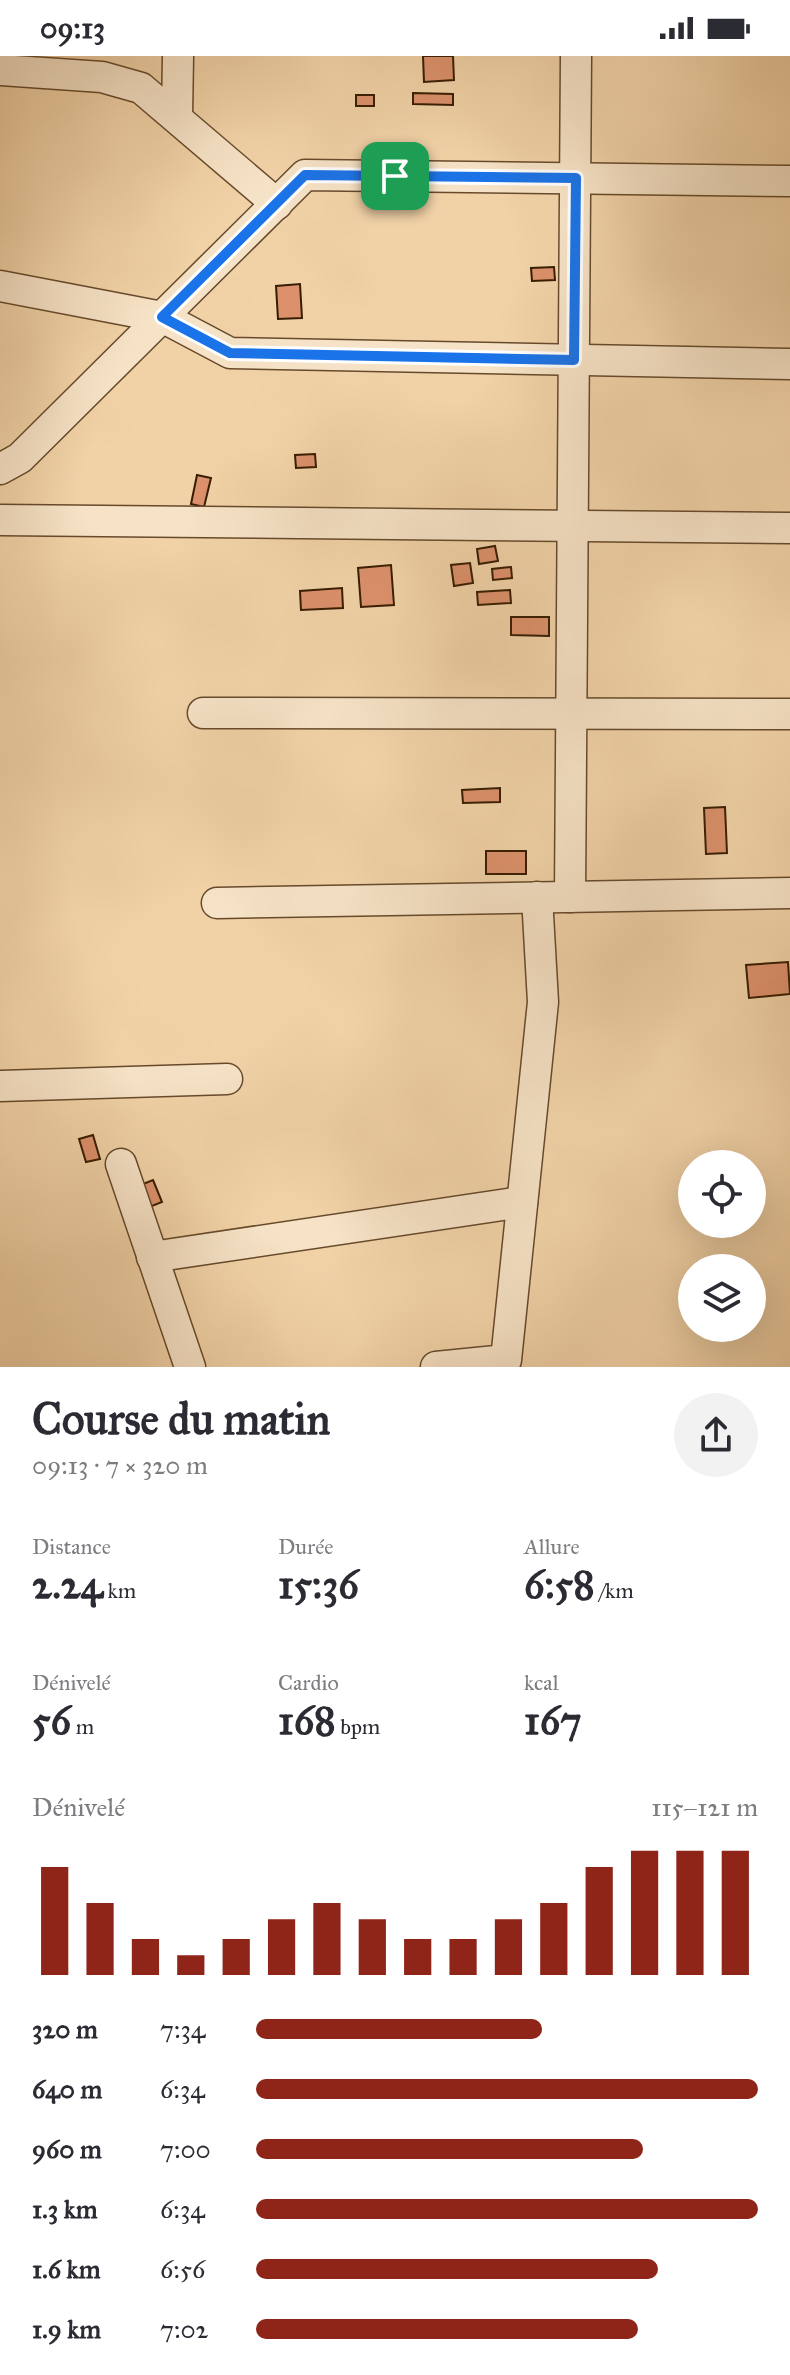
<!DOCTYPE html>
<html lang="fr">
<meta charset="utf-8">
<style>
body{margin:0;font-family:"IM FELL Great Primer",serif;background:#f2f2f3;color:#2b2b33;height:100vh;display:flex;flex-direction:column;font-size:30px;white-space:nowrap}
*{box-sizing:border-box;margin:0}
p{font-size:26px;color:#7c7c81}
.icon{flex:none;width:44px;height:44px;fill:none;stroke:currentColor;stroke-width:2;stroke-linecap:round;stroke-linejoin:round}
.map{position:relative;height:1311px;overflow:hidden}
.panel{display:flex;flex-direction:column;background:#fff;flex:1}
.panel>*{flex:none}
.buttons{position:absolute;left:678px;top:1094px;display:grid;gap:16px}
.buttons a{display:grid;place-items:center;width:88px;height:88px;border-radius:50%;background:#fff;box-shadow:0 8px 32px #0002;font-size:40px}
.pin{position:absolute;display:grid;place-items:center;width:68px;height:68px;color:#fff;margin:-34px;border-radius:16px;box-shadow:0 4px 12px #0006}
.round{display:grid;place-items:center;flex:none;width:84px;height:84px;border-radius:42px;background:#f2f2f3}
.headline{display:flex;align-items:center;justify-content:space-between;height:136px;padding:0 32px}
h1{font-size:44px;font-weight:700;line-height:60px}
.metrics{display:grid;grid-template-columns:repeat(3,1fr);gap:12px;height:136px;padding:8px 32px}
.metrics div{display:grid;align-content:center}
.metrics b{font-size:40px;font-weight:700}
.metrics small{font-size:22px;font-weight:400}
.metrics p{font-size:22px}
.chart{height:224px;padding:16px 32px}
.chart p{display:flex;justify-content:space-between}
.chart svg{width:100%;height:144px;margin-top:8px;stroke:#8f2418;stroke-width:6}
ul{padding:0 32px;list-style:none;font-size:26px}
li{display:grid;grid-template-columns:128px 96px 1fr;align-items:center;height:60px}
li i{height:20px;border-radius:10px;background:#8f2418}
.status{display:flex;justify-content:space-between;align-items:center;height:56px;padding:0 40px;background:#fff;direction:ltr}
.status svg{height:22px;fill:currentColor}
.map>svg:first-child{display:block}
</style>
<div class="status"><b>09:13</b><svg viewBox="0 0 49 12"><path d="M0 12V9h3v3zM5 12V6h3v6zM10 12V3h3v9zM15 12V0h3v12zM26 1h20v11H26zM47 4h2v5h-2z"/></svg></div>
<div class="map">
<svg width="790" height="1311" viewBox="0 0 790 1311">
<rect width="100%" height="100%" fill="#f1d2a7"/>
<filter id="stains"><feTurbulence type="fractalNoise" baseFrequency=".0025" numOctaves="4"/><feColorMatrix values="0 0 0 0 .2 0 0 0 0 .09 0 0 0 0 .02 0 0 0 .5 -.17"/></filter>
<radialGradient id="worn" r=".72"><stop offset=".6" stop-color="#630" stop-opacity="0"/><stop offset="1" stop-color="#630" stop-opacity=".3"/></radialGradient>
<g fill="#dc916c" stroke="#371d02" stroke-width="2">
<polygon points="423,0 453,0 454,24 424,26"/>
<polygon points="413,37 453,38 453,49 413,48"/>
<rect x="356" y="39" width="18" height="11"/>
<polygon points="554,211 555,224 532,225 531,212"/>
<polygon points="300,228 302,262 278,263 276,230"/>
<polygon points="315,398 316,411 296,412 295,399"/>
<polygon points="197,419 211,422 204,451 191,448"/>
<polygon points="495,490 498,505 479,508 477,493"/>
<polygon points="470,507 473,527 454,530 451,509"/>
<polygon points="391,509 394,549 361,551 358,512"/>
<polygon points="511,511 512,522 493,524 492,513"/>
<polygon points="342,532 343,552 301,554 300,535"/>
<polygon points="510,534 511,547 478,549 477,536"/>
<polygon points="511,561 549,561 549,580 511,579"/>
<polygon points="500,732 500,746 463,747 462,734"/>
<polygon points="725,751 727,797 706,798 704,752"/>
<rect x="486" y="795" width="40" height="23"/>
<polygon points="788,906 790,938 749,942 746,909"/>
<polygon points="93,1079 100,1103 86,1106 79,1083"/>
<polygon points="153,1124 162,1146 142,1154 133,1132"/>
</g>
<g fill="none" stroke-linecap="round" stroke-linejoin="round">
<defs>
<g id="minor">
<polyline points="0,14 102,21 141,32 277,148"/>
<polyline points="177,60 178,0"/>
<polyline points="0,230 162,261 230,297 790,308"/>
<polyline points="0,413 20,402 305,119 790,125"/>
<polyline points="0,464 790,472"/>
<polyline points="203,657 790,658"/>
<polyline points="570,841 576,0"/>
<polyline points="217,847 790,837"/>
<polyline points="0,1030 227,1023"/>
<polyline points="121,1108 190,1311"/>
<polyline points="152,1201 522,1146"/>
<polyline points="436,1311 506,1304 543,946 537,841"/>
</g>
</defs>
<use href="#minor" stroke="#664a2b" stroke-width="33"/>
<use href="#minor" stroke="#f6e2c6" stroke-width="30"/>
</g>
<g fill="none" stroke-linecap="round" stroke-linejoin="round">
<defs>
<polygon id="route" points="305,119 576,122 574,304 230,297 162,261"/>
</defs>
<use href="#route" stroke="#fff" stroke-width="16"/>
<use href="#route" stroke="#1a73e8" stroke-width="10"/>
</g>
<rect width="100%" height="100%" filter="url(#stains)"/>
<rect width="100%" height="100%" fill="url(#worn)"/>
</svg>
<div class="buttons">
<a><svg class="icon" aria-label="locate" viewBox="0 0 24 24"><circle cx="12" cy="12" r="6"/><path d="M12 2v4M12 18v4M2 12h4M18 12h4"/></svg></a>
<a><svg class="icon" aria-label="layers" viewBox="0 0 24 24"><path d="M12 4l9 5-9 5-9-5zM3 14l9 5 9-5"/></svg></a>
</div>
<div class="pin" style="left:395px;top:120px;background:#1e9e55"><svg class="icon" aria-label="arrive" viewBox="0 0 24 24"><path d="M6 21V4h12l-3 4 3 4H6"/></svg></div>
</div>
<section class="panel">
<div class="headline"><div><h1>Course du matin</h1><p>09:13 · 7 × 320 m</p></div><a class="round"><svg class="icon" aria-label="share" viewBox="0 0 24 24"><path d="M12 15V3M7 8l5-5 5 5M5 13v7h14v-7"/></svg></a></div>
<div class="metrics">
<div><p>Distance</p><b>2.24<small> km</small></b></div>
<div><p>Durée</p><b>15:36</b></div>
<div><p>Allure</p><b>6:58<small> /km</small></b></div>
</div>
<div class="metrics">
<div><p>Dénivelé</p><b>56<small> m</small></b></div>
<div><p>Cardio</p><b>168<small> bpm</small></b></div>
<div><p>kcal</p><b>167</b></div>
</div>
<div class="chart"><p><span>Dénivelé</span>115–121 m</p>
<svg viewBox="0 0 160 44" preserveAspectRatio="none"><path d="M5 44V11M15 44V22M25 44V33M35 44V38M45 44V33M55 44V27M65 44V22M75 44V27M85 44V33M95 44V33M105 44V27M115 44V22M125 44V11M135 44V6M145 44V6M155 44V6"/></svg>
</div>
<ul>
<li><b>320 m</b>7:34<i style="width:57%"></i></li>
<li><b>640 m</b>6:34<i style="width:100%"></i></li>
<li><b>960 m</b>7:00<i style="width:77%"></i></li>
<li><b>1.3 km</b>6:34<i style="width:100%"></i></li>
<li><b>1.6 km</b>6:56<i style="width:80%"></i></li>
<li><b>1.9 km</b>7:02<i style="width:76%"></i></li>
</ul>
</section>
